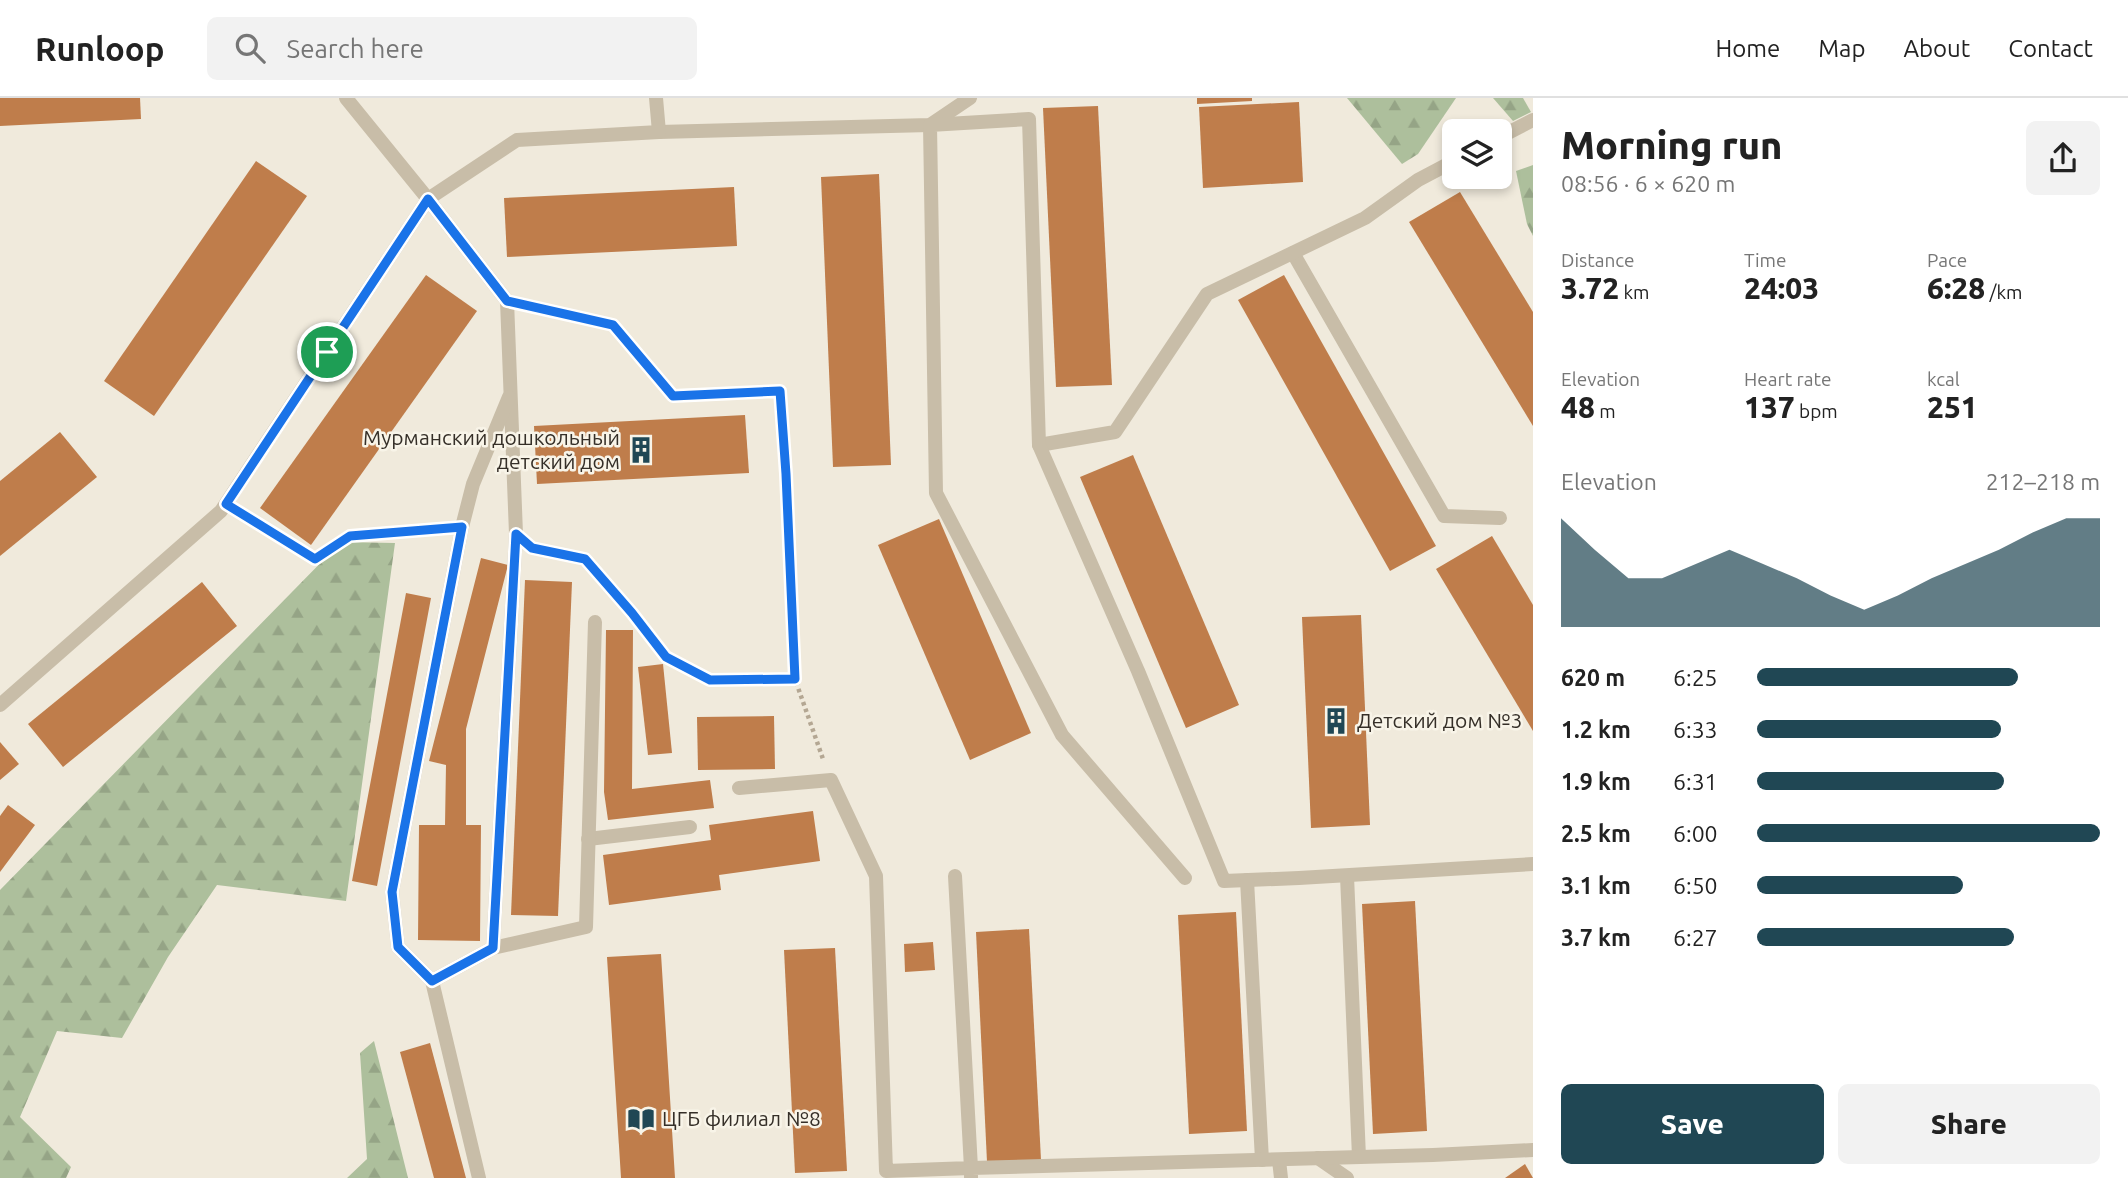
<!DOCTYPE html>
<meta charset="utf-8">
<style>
body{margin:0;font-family:Ubuntu,sans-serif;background:#f2f2f2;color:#222;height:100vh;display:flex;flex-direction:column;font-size:26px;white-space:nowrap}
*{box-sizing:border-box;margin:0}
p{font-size:23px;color:#767676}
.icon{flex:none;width:38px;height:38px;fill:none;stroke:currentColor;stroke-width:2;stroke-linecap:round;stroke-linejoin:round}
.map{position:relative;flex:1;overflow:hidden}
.details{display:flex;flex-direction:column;background:#fff;width:595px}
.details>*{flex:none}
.controls{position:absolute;left:1442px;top:21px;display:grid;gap:14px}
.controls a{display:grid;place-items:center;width:70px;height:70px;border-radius:10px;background:#fff;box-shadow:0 4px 10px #0003;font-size:35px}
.pin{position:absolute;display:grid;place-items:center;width:60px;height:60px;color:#fff;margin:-30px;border:4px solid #fff;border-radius:50%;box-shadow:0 2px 7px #0007}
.round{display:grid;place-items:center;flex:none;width:74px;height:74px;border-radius:10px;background:#f2f2f2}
.headline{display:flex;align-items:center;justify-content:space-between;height:119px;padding:0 28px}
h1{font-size:38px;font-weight:800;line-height:52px}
.stats{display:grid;grid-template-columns:repeat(3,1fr);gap:10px;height:119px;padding:7px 28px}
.stats div{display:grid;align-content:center}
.stats b{font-size:30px;font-weight:800}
.stats small{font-size:19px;font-weight:400}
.stats p{font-size:19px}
.chart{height:196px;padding:14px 28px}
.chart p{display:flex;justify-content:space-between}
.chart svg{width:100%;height:126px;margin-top:7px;fill:#204754;opacity:.7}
.button{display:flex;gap:14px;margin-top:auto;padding:14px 28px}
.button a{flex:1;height:80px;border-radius:10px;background:#204754;color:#fff;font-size:28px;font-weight:800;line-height:80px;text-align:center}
.button a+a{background:#f2f2f2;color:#222}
ul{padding:0 28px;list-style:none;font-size:23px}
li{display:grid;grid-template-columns:112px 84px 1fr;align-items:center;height:52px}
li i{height:18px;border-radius:9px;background:#204754}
header{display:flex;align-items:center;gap:42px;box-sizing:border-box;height:98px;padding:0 35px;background:#fff;border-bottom:2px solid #e0e0e0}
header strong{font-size:33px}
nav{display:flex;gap:38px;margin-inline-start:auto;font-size:24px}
.search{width:490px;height:63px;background:#f2f2f2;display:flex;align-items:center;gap:18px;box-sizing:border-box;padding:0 24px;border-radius:10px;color:#767676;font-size:26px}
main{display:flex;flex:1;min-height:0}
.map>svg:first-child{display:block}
</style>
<header>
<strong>Runloop</strong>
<div class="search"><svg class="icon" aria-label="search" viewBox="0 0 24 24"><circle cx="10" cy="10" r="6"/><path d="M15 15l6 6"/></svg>Search here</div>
<nav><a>Home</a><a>Map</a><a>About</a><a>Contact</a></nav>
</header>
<main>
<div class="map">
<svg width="1533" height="1080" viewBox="0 0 1533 1080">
<defs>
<pattern id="forest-firs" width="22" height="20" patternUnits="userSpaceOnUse" patternTransform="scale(1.75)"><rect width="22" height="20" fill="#adbf9c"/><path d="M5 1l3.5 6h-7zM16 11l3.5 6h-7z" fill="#95a486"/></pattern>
</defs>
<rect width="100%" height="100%" fill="#f0eadc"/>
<g fill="url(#forest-firs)">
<polygon points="1347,0 1456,0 1418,56 1402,66"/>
<polygon points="1493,0 1523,0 1531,14 1513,23"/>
<polygon points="1533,67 1533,138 1527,126 1516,73"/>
<polygon points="341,444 395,445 346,803 217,787 168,859 122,940 57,933 20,1019 71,1069 66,1080 0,1080 0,792"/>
<polygon points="374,943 408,1080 347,1080 367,1061 360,955"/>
</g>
<g fill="#bf7d4b">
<polygon points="0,0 140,0 141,21 0,28"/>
<polygon points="1197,0 1252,0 1252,3 1197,6"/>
<polygon points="1299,4 1303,84 1203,90 1199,9"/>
<polygon points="1098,8 1112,287 1056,289 1043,10"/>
<polygon points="256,63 307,98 154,318 104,283"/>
<polygon points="879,76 891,367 833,369 821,79"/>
<polygon points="734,89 737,148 507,159 504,100"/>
<polygon points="1460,94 1533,214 1533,328 1409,124"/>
<polygon points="426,177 477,213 311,447 260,410"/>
<polygon points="1284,177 1436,448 1390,473 1238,202"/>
<polygon points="745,317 749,375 537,386 534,328"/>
<polygon points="60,334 97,379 0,458 0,383"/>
<polygon points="1133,357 1239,607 1186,630 1080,379"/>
<polygon points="939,421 1031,635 970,662 878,447"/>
<polygon points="1492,438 1533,507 1533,633 1436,471"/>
<polygon points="481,460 508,467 466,631 466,727 481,727 480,843 418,842 419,727 445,727 446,667 429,663"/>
<polygon points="525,482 572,484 558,818 511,817"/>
<polygon points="202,484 237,528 63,669 28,626"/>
<polygon points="406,495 431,500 377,788 352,783"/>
<polygon points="1361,517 1370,727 1311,730 1302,519"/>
<polygon points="606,532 633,532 632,691 710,682 714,710 608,722 604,694"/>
<polygon points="663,566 672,655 648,657 638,569"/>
<polygon points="774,618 775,671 698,672 697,619"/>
<polygon points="0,644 19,666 0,682"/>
<polygon points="8,707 35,727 0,774 0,718"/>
<polygon points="813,713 820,763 719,777 721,792 609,807 603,757 711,742 709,727"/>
<polygon points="1415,803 1427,1033 1373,1036 1362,806"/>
<polygon points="1236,814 1247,1033 1189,1036 1178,817"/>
<polygon points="1029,831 1041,1062 987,1064 976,834"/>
<polygon points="933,844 935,872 905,874 904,846"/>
<polygon points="835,850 847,1073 795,1075 784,852"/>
<polygon points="661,856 675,1080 621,1080 607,859"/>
<polygon points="430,945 466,1080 434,1080 400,954"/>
<polygon points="1525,1066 1533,1080 1505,1080"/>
</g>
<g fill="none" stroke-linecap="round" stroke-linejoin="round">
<g stroke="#b4a793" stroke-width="4.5" stroke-dasharray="3.5 3.5" stroke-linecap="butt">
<polyline points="526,208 613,227 673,298 780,293 786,376 795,581 823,661"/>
<polyline points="242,416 315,461 350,438 440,430"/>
<polyline points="534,450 585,461 632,515 666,559 710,582 795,581"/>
</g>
<g stroke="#c8bda8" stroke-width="14">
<polyline points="346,0 428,101 507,203 516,436 493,850"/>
<polyline points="659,34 930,27 970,0"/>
<polyline points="1500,39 1533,22"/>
<polyline points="1293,155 1444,418 1500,420"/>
<polyline points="1039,347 1115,334 1207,196 1365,120 1418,82 1454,63"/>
<polyline points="0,607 221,413 428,101 517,42 659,34 656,0"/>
<polyline points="739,690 831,682 876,778 886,1073 971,1070 955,778"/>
<polyline points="588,741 690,729"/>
<polyline points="1347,778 1359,1059"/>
<polyline points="1185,780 1062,637 936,395 930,27 1029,21 1039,347 1138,573 1224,783 1299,780 1533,766"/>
<polyline points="1247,782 1262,1062"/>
<polyline points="432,883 493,850 586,829 595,524"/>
<polyline points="1318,1060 1347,1080"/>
<polyline points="1279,1062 1281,1080"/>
<polyline points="479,1080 432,883 398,849 392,794 462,429 473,386 509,299"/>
<polyline points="971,1080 971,1070 1433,1057 1533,1052"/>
</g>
</g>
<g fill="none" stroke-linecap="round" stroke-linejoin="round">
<defs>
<polygon id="route" points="428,101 507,203 613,227 673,298 780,293 786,376 795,581 710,582 666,559 632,515 585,461 532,450 516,436 493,850 432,883 398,849 392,794 462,429 350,438 315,461 226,406"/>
</defs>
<use href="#route" stroke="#fff" stroke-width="14"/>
<use href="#route" stroke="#1a73e8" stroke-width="9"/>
</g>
<defs>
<symbol id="building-bare" viewBox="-9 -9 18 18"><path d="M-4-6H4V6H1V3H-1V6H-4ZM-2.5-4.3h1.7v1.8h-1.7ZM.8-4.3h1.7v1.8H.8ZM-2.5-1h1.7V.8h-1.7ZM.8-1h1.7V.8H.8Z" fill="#204754" stroke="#f8f4e8" stroke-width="2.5" paint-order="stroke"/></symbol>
<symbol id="library-bare" viewBox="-9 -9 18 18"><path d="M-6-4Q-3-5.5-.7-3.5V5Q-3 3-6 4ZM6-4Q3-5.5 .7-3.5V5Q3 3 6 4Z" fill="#204754" stroke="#f8f4e8" stroke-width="2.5" paint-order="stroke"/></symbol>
</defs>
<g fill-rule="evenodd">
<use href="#building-bare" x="622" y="333" width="38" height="38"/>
<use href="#building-bare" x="1317" y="604" width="38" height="38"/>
<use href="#library-bare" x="622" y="1002" width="38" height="38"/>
</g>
<g text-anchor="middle" stroke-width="5" stroke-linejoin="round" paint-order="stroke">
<g font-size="21" fill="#352f28" stroke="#f8f4e8" text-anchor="start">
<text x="620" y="347" text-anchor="end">Мурманский дошкольный<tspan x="620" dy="24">детский дом</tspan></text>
<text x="1357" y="630">Детский дом №3</text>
<text x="662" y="1028">ЦГБ филиал №8</text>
</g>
</g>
</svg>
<div class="controls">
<a><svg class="icon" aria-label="layers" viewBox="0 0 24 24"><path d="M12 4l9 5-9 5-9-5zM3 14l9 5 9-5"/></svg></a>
</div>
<div class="pin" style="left:327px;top:254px;background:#1e9e55"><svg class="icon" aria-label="arrive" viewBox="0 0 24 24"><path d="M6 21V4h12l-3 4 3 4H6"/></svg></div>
</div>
<section class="details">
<div class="headline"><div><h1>Morning run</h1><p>08:56 · 6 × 620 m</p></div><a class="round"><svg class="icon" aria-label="share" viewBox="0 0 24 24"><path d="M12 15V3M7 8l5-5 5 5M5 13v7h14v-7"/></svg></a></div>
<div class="stats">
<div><p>Distance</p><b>3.72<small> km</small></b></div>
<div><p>Time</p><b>24:03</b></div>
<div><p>Pace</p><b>6:28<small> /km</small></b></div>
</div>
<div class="stats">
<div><p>Elevation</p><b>48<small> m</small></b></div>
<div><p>Heart rate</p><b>137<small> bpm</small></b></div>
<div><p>kcal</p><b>251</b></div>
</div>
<div class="chart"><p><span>Elevation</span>212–218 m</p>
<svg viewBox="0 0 160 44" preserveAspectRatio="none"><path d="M0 44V6L10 17L20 27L30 27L40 22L50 17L60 22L70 27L80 33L90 38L100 33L110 27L120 22L130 17L140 11L150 6L160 6V44z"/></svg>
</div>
<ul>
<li><b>620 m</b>6:25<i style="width:76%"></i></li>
<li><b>1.2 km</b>6:33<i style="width:71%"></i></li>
<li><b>1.9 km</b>6:31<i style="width:72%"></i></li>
<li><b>2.5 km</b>6:00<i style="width:100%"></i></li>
<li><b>3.1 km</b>6:50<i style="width:60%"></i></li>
<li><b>3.7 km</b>6:27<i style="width:75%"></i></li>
</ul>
<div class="button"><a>Save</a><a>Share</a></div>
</section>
</main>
